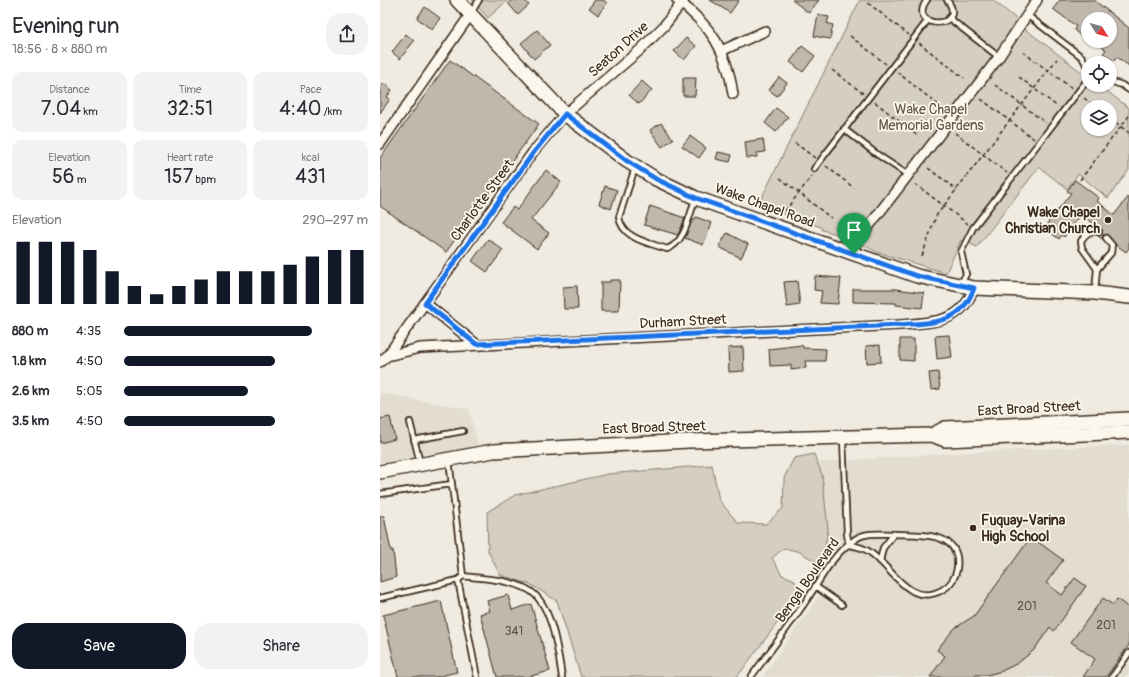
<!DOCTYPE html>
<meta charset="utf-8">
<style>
body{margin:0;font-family:Pangolin,sans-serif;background:#f2f2f3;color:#2b2b33;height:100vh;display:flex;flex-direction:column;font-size:15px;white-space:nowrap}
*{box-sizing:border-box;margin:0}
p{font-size:13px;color:#7c7c81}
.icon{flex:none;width:22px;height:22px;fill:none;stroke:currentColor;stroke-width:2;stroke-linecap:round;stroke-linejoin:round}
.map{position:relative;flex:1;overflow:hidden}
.drawer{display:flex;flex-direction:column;background:#fff;width:380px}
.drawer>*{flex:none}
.needle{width:26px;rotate:127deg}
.buttons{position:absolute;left:701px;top:12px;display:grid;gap:8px}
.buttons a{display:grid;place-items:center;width:36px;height:36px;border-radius:50%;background:#fff;box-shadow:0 1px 3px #0004;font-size:20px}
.pin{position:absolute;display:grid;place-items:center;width:34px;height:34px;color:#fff;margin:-41px -17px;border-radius:50% 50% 50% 0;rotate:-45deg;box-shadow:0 0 4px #0007}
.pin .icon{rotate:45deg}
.round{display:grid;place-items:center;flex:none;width:42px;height:42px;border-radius:16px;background:#f2f2f3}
.overview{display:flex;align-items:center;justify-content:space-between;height:68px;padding:0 12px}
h1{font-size:22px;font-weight:600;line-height:30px}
.figures{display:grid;grid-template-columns:repeat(3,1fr);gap:6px;height:68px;padding:4px 12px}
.figures div{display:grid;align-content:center;border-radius:10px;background:#f2f2f3;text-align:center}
.figures b{font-size:20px;font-weight:600}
.figures small{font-size:11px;font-weight:400}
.figures p{font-size:11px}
.chart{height:112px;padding:8px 12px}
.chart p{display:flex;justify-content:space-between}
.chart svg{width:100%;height:72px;margin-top:4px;stroke:#111827;stroke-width:6}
.action{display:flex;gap:8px;margin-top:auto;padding:8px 12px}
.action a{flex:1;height:46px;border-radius:16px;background:#111827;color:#fff;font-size:16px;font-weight:600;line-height:46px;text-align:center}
.action a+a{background:#f2f2f3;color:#2b2b33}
ul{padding:0 12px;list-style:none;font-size:13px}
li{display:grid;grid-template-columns:64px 48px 1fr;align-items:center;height:30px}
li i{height:10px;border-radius:5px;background:#111827}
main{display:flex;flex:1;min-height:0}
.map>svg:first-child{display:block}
</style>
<main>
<section class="drawer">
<div class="overview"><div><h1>Evening run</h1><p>18:56 · 8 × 880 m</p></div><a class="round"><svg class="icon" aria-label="share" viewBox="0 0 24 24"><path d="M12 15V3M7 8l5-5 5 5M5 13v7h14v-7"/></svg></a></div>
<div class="figures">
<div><p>Distance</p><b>7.04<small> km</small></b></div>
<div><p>Time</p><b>32:51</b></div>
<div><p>Pace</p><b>4:40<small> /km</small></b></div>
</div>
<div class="figures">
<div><p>Elevation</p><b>56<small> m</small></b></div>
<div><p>Heart rate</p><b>157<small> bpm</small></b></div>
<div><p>kcal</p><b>431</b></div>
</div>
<div class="chart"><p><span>Elevation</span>290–297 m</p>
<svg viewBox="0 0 160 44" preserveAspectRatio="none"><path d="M5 44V6M15 44V6M25 44V6M35 44V11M45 44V24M55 44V33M65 44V38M75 44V33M85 44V29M95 44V24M105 44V24M115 44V24M125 44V20M135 44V15M145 44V11M155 44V11"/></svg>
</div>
<ul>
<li><b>880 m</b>4:35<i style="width:77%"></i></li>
<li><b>1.8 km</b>4:50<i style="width:62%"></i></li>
<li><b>2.6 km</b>5:05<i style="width:51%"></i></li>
<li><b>3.5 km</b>4:50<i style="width:62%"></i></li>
</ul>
<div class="action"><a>Save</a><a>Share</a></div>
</section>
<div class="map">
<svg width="749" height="677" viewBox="0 0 749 677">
<rect width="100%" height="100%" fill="#f0ebe0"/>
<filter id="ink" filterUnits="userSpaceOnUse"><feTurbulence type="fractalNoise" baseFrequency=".025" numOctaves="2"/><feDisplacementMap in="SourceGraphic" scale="8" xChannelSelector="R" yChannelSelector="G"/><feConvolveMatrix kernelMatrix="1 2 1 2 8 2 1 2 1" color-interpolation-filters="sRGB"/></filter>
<g filter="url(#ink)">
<g fill="#e2dcd1">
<polygon points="0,393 89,409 99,448 48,454 0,463"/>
<polygon points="749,445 749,673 746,677 382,677 441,593 431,463 572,453"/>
</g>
<g fill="#d5cec3" stroke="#887c70" fill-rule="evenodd">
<polygon points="92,0 128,0 108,18"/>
<path d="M480 0H613L634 17 645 29 708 77V85H719L749 108V170L728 198 698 174 687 189 659 167 597 247 581 240 566 273 497 252 468 237 442 230 441 227 378 205ZM708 107H730V129H708Z"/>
<polygon points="434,454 442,475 448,529 444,553 436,562 420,552 404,548 392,558 402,575 413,579 420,589 416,598 357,677 201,677 177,601 150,584 120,575 108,551 107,512 135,495 228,474 332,465 339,500 358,523 386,524 403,508 404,478 414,458"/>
</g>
<g fill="#c0b8ad" stroke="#3b2a1e">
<polygon points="132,0 144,0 149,5 138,15 128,3"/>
<polygon points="215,0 223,0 227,3 218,15 209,8"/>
<polygon points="330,0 359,0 350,13"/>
<polygon points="412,0 439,0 429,13"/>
<polygon points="680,0 714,0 749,28 749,66 737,57 734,61 723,53 726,50 715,41 730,41 730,19 708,19 708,32 703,38 694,30 696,26 673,9"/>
<polygon points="45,7 60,18 52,30 37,18"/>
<polygon points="438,15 449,17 447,23 453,25 450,39 434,36"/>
<polygon points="157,30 170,45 154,59 141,43"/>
<polygon points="26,34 34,41 20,59 12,52"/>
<polygon points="306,38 316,46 304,60 294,51"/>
<polygon points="422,46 435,56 423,72 410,62"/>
<polygon points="70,60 159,124 66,252 0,206 0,158"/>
<polygon points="399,77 407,83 397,96 389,90"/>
<polygon points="303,78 316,78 315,96 303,96"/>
<polygon points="262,81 272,90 259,104 249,95"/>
<polygon points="4,83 12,90 7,97 10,99 0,113 0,89"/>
<polygon points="396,108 408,117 396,132 385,123"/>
<polygon points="281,123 293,139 282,147 270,130"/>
<polygon points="310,136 326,148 319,158 302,146"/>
<polygon points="383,139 385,152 377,153 377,157 367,158 365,142"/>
<polygon points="338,152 352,155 350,162 336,159"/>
<polygon points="166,170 181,182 151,220 169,233 157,249 121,222 133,207 137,210"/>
<polygon points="695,180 719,198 717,201 734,215 749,196 749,248 746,252 736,245 728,235 723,235 722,239 718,236 722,234 722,229 701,215 684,237 682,235 679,239 667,230 670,226 667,224 691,193 687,191"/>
<polygon points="225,186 237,190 231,209 219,204"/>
<polygon points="270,206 305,218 298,235 264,225"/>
<polygon points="316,217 332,223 323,245 305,238 312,220 314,221"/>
<polygon points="347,233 368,244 361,258 339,247"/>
<polygon points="108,239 123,250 107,272 92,261"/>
<polygon points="435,276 461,278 458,304 440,303 442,291 434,290"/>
<polygon points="230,280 240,280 239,311 221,311 221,282 230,282"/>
<polygon points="417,281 420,305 407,307 404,282"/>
<polygon points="197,286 198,309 184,309 183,287"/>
<polygon points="473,289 516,289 544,293 542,308 516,305 516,303 473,302"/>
<polygon points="569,335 572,357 557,359 555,336"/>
<polygon points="520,339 534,339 534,361 520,360"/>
<polygon points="422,345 423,348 446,349 445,361 425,361 426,368 411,370 411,365 390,366 389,349"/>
<polygon points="500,345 501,362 487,363 486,346"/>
<polygon points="363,347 364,371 349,372 348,348"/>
<polygon points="558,372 560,389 551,390 549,373"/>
<polygon points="10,417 15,439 0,443 0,419"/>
<polygon points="0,516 4,516 11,551 13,550 16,577 0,582"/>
<polygon points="651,537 683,560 666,583 682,595 695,578 706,586 674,631 670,627 654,650 638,663 622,671 607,675 596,675 594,677 550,677 565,656 557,650 564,641 575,628 594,616"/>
<polygon points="128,595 132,610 151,604 170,671 147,677 117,677 100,614 110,611 107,601"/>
<polygon points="723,598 733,605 737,599 749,608 749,645 726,677 703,677 715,659 691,642"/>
<polygon points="61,601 77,672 56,677 18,677 3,615"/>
</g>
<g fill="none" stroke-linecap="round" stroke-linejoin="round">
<defs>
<g id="service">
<path d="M547 0C525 30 590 30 567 0"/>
<polyline points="91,13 99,0"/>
<polyline points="647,15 702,57 708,68"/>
<polyline points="569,18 619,57"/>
<polyline points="730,81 742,85 749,90"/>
<polyline points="464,129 498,155 528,175"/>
<path d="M255 168 239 217C242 239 270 243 287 249 305 243 309 216 315 200"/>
<polyline points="434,169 548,20"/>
<path d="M717 269 702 248 701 241C705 234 710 230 719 232"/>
<polyline points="581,284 586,274 581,252 593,228 708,79"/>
<polyline points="715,291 717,269 731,253 732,245 726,238"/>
<polyline points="30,422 40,463"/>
<polyline points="463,439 467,534 469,545"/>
<polyline points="34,440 83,431"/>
<polyline points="0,494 72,484"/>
<polyline points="500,561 503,548 514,534"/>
<path d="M83 576C104 579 128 579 147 589 172 601 178 651 182 677"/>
<polyline points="78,580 97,677"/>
<polyline points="435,586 462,605"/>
<polyline points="0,598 78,580 83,576 69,460"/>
<path d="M371 677C390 651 410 625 428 598 443 576 453 553 477 538 487 532 502 534 513 534 537 535 582 530 577 568 576 577 570 586 562 590 530 608 512 568 491 553 485 548 476 546 469 545"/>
<polyline points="732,677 749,653"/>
</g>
<g id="minor">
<path d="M297 0C331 26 347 50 353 94"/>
<polyline points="341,51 385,31"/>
<polyline points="0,144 90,15"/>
<polyline points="473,254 476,243 619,57 657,0"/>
<polyline points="45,303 96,344"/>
<polyline points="7,356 153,152 185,114 260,50 284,26 304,0"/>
<path d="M0 362 7 356 40 348 520 325C553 322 581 324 594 288"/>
</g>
<g id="secondary">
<polyline points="77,0 185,114 247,161 276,179 316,198 537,276 594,288 715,293 749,297"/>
<polyline points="552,435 565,428 749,419"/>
<polyline points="0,472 113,451 309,441 552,435 565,440 749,432"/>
</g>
</defs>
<use href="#service" stroke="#3b2a1e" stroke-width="8"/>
<use href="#minor" stroke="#3b2a1e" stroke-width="12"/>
<use href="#secondary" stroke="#3b2a1e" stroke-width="16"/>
<g stroke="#3b2a1e" stroke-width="1.5" stroke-dasharray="4 3" stroke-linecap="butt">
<polyline points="488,3 529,35"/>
<polyline points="470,36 506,64"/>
<polyline points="539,43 584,78"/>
<polyline points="643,52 693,89"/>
<polyline points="452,70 484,94"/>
<polyline points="517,72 561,107"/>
<polyline points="639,77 678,107"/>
<polyline points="615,85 666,123"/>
<polyline points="704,98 716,107"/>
<polyline points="601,99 654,139"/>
<polyline points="495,102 539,137"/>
<polyline points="730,118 749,133"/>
<polyline points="575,133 627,173"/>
<polyline points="415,143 435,158"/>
<polyline points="446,166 474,188"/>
<polyline points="548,168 577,190"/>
<polyline points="400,178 451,218"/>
<polyline points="700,180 749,116"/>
<polyline points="535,184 588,224"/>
<polyline points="405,211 432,176"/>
<polyline points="542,256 556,216 677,59"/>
</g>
<use href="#service" stroke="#fbf7ec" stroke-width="4.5"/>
<use href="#minor" stroke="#fbf7ec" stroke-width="9"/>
<use href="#secondary" stroke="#fbf7ec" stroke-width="13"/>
</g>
</g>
<g fill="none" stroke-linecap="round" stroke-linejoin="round" filter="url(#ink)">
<defs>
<path id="route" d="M185 114 247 161 276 179 316 198 537 276 594 288C581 325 553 322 520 325L96 344 45 303 154 152Z"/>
</defs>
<use href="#route" stroke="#fff" stroke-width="8"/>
<use href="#route" stroke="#1a73e8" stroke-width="5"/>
</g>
<g fill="#3b2a1e" stroke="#fbf7ec" stroke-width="1.5">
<circle cx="728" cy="220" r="4"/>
<circle cx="593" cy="528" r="4"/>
</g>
<g text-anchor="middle" stroke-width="3.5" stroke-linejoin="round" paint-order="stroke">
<g font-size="12" fill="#5c4e42">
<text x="647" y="610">201</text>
<text x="726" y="629">201</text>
<text x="134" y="635">341</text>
</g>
<g font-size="14" fill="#3b2a1e" stroke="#fbf7ec">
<text transform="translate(238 49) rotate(-42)" y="5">Seaton Drive</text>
<text transform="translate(102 200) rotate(-54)" y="5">Charlotte Street</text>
<text transform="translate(385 205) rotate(20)" y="5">Wake Chapel Road</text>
<text transform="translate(303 321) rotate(-3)" y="5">Durham Street</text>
<text transform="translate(649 408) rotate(-3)" y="5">East Broad Street</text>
<text transform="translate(274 427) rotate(-2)" y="5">East Broad Street</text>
<text transform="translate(427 580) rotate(-55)" y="5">Bengal Boulevard</text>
</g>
<g font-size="14" fill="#625347" stroke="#fbf7ec">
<text x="551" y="114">Wake Chapel<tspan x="551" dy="16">Memorial Gardens</tspan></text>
</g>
<g font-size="14" font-weight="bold" fill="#3b2a1e" stroke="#fbf7ec" text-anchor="end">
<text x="720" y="217">Wake Chapel<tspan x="720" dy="16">Christian Church</tspan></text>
<text x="601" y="525" text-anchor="start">Fuquay-Varina<tspan x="601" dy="16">High School</tspan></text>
</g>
</g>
</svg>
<div class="buttons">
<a><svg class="needle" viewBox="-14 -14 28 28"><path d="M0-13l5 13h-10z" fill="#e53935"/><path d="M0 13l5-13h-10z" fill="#7c7c81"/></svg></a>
<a><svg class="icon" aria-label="locate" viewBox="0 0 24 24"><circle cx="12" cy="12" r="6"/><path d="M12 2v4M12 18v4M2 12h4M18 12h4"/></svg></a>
<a><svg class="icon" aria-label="layers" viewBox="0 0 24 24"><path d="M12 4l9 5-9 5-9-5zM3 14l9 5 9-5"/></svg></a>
</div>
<div class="pin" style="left:474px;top:254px;background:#1e9e55"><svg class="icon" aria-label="arrive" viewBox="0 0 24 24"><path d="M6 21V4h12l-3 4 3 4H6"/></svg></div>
</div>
</main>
